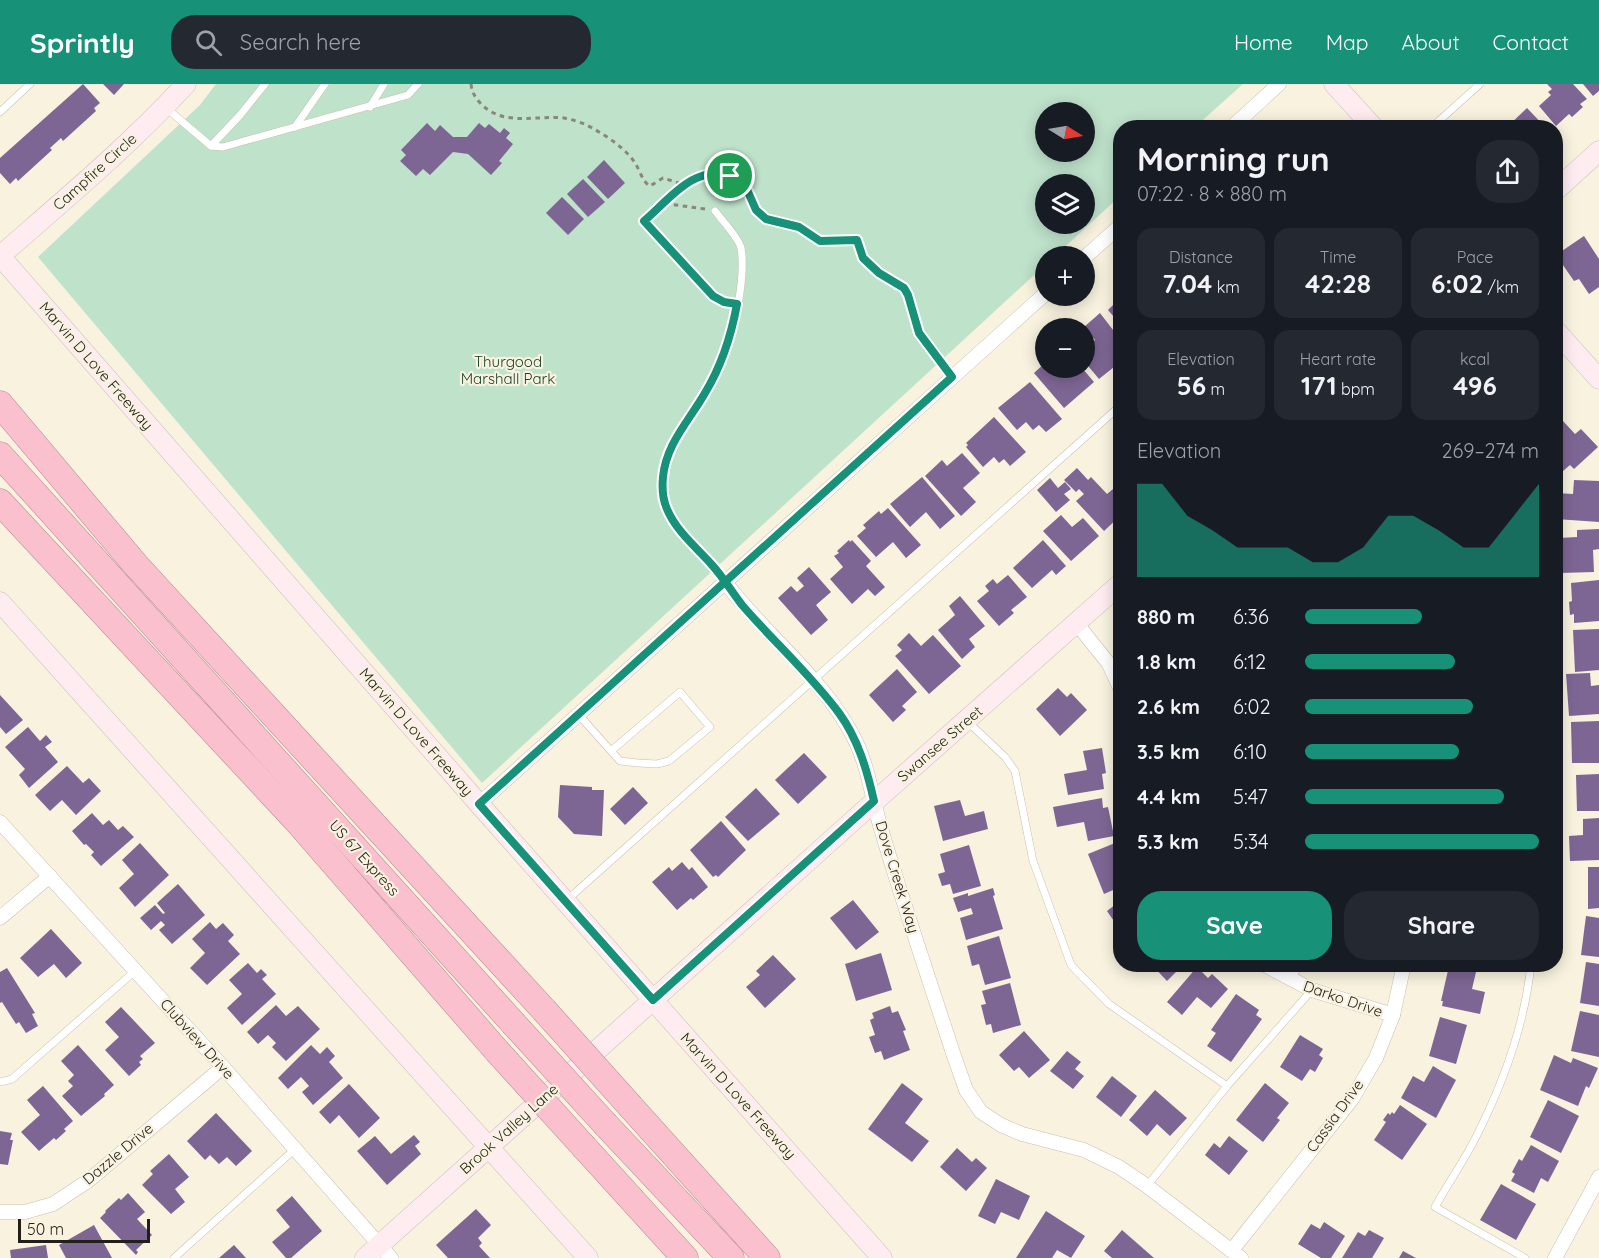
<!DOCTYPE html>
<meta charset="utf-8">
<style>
body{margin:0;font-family:Quicksand,sans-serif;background:#242831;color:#f1f3f6;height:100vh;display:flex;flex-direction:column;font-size:22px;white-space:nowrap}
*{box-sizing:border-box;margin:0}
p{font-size:20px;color:#9ea1a6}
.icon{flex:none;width:33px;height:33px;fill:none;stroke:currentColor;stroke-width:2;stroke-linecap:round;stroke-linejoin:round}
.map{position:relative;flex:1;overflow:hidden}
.drawer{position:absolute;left:1113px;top:36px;width:450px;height:852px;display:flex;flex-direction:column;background:#171b24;border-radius:24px;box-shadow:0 3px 15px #0003}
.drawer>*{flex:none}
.needle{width:39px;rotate:101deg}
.fabs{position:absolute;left:1035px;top:18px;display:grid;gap:12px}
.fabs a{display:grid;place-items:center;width:60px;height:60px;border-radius:50%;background:#171b24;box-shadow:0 3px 15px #0003;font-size:30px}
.scale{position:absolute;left:18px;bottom:15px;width:132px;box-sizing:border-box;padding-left:6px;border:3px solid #211f18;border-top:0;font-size:16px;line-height:21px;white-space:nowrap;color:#211f18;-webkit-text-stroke:4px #f8f2df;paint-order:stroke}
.pin{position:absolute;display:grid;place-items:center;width:51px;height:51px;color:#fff;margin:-26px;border:3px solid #fff;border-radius:50%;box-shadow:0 2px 6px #0007}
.round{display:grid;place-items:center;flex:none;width:63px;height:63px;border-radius:24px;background:#242831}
.head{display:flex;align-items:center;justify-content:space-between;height:102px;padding:0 24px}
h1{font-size:33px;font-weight:700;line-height:45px}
.figures{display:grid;grid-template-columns:repeat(3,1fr);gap:9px;height:102px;padding:6px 24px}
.figures div{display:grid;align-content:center;border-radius:15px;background:#242831;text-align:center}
.figures b{font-size:26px;font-weight:700}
.figures small{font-size:16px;font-weight:400}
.figures p{font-size:16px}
.chart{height:168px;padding:12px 24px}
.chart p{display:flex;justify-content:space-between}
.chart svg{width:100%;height:108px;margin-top:6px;fill:#179278;opacity:.7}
.cta{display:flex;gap:12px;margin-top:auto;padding:12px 24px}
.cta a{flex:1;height:69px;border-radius:24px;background:#179278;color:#fff;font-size:24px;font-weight:700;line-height:69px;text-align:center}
.cta a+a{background:#242831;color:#f1f3f6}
ul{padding:0 24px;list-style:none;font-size:20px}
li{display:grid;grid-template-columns:96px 72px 1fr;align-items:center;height:45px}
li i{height:15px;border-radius:8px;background:#179278}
header{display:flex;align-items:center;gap:36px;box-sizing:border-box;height:84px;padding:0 30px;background:#179278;color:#fff}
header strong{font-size:28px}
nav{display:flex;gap:33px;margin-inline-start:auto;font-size:21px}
.search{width:420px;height:54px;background:#242831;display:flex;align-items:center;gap:15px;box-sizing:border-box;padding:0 21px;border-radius:24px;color:#9ea1a6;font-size:22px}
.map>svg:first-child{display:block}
</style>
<header>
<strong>Sprintly</strong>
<div class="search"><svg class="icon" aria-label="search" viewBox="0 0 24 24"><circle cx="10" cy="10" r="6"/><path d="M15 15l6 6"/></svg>Search here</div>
<nav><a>Home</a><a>Map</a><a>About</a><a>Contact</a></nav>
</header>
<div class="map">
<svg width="1599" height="1174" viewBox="0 0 1599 1174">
<rect width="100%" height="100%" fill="#f8f2df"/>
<path fill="#bfe2cb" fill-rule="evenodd" d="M216 0H1243L1195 43 1120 44V112L1055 172H1046L1045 181 482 699 38 173 200 21ZM1046 28H1084V68H1046ZM1046 100H1084V140H1046Z"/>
<g fill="#7e6694">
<polygon points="83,0 100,19 94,24 96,27 63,57 61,54 50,64 52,66 18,97 16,94 10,100 0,89 0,74"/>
<polygon points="103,0 124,0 114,11"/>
<polygon points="1547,0 1573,0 1587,15 1580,20 1583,23 1572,33 1569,30 1556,42 1539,22 1551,11 1548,8 1552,5"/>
<polygon points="1583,0 1599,0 1599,7 1593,12"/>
<polygon points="1527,24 1546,44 1506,44"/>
<polygon points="1323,37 1328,44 1316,44"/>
<polygon points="427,39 435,47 440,41 453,53 467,53 479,39 485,44 489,40 500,49 504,44 510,49 506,54 513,60 499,77 502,79 491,91 468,70 453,68 430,91 423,85 416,92 400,77 406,71 401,66"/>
<polygon points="604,76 625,99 608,115 587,93"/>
<polygon points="583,95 605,118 588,133 567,110"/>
<polygon points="562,113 584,135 568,151 546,129"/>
<polygon points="1584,152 1599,175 1599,203 1589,210 1579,195 1574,197 1556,171"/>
<polygon points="1120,214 1120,240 1108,226"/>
<polygon points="1100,229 1120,255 1120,267 1114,273 1119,279 1099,295 1084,277 1084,265 1095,256 1084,243"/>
<polygon points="1046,278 1046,284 1055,284 1060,289 1065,284 1082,284 1094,298 1064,324 1034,289"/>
<polygon points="1030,298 1062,335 1046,348 1039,341 1033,346 1026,338 1017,346 998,324"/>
<polygon points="1556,320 1563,329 1556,335"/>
<polygon points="994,333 1026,368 1010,382 1004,375 999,379 994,373 983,383 966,363 968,361 966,359"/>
<polygon points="1563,337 1575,350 1581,345 1598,363 1574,385 1570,381 1563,387 1556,380 1556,344"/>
<polygon points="962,369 980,389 963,404 976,418 961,432 925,392 942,376 947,382"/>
<polygon points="1077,384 1088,396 1091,393 1107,410 1119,400 1120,402 1120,432 1104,447 1076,417 1084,410 1079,405 1076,408 1064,396"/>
<polygon points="922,393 955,432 940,445 926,428 910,443 890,420"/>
<polygon points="1050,394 1058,404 1065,398 1071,405 1064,410 1070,416 1056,428 1037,406"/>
<polygon points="1574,396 1599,397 1599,438 1556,435 1556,409 1573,410"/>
<polygon points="888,424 921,461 906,474 893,458 876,473 857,452 866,444 863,441 879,427 881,430"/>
<polygon points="1061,431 1072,443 1083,434 1099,452 1071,477 1043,447"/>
<polygon points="1599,445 1599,465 1593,466 1594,488 1560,489 1560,473 1556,473 1556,461 1559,461 1559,454 1577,453 1577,446"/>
<polygon points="849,456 850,458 852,456 871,477 866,482 885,503 875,512 868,505 852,520 830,495 843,483 834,472 839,469 837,467"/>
<polygon points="1043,456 1066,482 1056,491 1052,486 1032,504 1013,484"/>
<polygon points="809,483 831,508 816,521 828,536 811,551 778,514 791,502 797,508 804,502 797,494"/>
<polygon points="1008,491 1027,513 1011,526 1014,529 999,542 977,517 989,507 985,502 993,495 997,500"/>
<polygon points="1599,496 1599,537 1574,539 1574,530 1570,531 1569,518 1572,517 1571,499"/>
<polygon points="960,512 985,542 969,555 975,563 962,575 938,546 955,531 949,522"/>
<polygon points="1599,545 1599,586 1575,588 1573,546"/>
<polygon points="909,549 921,562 933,551 961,582 929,610 895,572 902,566 897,561"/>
<polygon points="897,585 917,608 902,622 906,626 893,638 869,611"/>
<polygon points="1590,589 1591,602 1599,601 1599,630 1569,632 1566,590"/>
<polygon points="1058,604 1067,613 1071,609 1087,626 1060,652 1036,625"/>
<polygon points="0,611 23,636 6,650 0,643"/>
<polygon points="1599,637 1599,679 1572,679 1571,638"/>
<polygon points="28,643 40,657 46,651 52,658 45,663 58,678 29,704 19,691 25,685 5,663"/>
<polygon points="1102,664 1106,689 1102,690 1104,705 1068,711 1064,690 1087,686 1083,667"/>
<polygon points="804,669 827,693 798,720 775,696"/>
<polygon points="67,682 83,699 89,694 101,707 76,731 62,716 50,727 35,711"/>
<polygon points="1599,690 1599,727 1577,727 1576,691"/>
<polygon points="560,701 592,703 592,706 604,706 602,752 574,750 558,733"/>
<polygon points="633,703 648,719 625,741 610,725"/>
<polygon points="756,704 780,730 748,757 725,733"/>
<polygon points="1102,714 1103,724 1108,723 1114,752 1088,757 1084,738 1057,743 1053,723"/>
<polygon points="960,716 965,732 984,727 988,745 943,757 934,722"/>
<polygon points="92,729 103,741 109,736 118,746 123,742 134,753 101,782 91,771 94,768 86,760 84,761 72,747"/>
<polygon points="1599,734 1599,776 1570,777 1569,752 1583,751 1583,735"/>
<polygon points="721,737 746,766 718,793 716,791 713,793 690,766"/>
<polygon points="1120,757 1120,803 1104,810 1088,770"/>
<polygon points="140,759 169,791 135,823 119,804 134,790 122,776"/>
<polygon points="969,761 981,802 953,810 950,800 942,802 938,790 945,788 940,770"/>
<polygon points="682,778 689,786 692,783 708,803 693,816 691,814 677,826 652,798 669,783 672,787"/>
<polygon points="1588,783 1599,783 1599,824 1588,825"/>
<polygon points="178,800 205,831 172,860 159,846 165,841 161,837 151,846 140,834 155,821 163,830 165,829 157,819"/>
<polygon points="993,804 995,811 993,812 1003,845 966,856 960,834 973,830 971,824 958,828 953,814 968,809 968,812"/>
<polygon points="853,816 879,848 856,866 830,834"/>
<polygon points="1120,817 1120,846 1107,827"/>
<polygon points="1586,832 1599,834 1599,873 1581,871"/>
<polygon points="210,838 216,845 223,839 234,851 228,857 240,870 207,901 190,884 205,869 192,855"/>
<polygon points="51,845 82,879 66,894 54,880 38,893 20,874"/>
<polygon points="999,852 1011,894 985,901 979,880 972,882 967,862"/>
<polygon points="881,869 892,906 856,917 845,880"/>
<polygon points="773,871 796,895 765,924 746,903 760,891 756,887"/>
<polygon points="1586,878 1599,880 1599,922 1580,919"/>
<polygon points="248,879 257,889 261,885 267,891 262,895 276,910 242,941 227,924 242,910 229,896"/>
<polygon points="1151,880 1184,880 1167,897"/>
<polygon points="1449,882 1476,888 1472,905 1485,908 1480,930 1442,922 1443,917 1441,917"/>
<polygon points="1197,883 1208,894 1212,890 1228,905 1211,924 1197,913 1182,931 1167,918"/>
<polygon points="7,884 35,929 32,930 38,942 26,949 19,938 16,940 2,918 0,919 0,888"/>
<polygon points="1010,899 1021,941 993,949 991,940 986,941 981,921 986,920 982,907"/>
<polygon points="1236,910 1259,926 1256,931 1262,935 1231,978 1207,962 1216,949 1211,946"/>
<polygon points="276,921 286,932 298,922 320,945 286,977 272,963 276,959 268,951 258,960 247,948"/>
<polygon points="890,922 892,929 898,927 906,946 903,947 910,966 884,976 881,967 875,969 869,953 875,951 870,936 874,934 872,929"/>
<polygon points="121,923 155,959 140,972 143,975 139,978 141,981 129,992 105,966 119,953 105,938"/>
<polygon points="1580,927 1599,931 1599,973 1571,967"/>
<polygon points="1440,933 1467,941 1456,980 1429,972"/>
<polygon points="1024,947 1050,976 1029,994 1019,983 1014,987 999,971"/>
<polygon points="1300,951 1323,965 1319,971 1323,974 1315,988 1310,985 1302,997 1280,983"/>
<polygon points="78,961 114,1001 104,1010 105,1012 81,1032 62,1012 73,1002 68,997 74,991 61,977"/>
<polygon points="311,961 320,970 327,963 335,972 329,978 343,994 313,1021 302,1008 309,1002 301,993 288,1005 278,994"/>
<polygon points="1067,967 1081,978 1075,985 1084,992 1073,1005 1050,987"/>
<polygon points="1554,971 1571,979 1573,974 1598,984 1589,1004 1586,1002 1578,1022 1540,1006"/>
<polygon points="1433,982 1456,996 1436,1034 1401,1014 1413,992 1424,998"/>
<polygon points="1112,992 1137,1012 1121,1033 1096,1013"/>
<polygon points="902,999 923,1015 905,1039 929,1057 912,1078 868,1045"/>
<polygon points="1265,999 1289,1019 1277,1034 1280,1036 1263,1058 1236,1036"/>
<polygon points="349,1000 380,1034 359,1054 339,1031 330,1040 319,1028"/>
<polygon points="43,1002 73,1037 64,1045 66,1047 56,1056 54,1054 39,1067 21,1048 40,1031 27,1016"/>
<polygon points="1155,1006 1187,1034 1170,1052 1157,1040 1147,1052 1129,1036"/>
<polygon points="1548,1016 1579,1032 1561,1069 1530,1053"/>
<polygon points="1400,1021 1427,1040 1402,1076 1374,1056 1386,1038 1383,1036 1388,1029 1390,1031 1392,1028 1394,1030"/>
<polygon points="216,1029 252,1067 236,1082 227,1073 219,1080 210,1071 205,1076 187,1057"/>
<polygon points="0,1047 12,1049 10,1056 13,1056 8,1081 0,1080"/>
<polygon points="414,1051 420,1058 415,1062 421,1070 387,1101 357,1067 375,1052 391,1070"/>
<polygon points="1229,1052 1248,1067 1229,1091 1205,1071 1214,1059 1220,1064"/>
<polygon points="1531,1061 1559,1077 1548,1098 1541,1094 1534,1109 1511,1097 1515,1090 1512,1088 1519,1075 1522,1077"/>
<polygon points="957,1064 972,1078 976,1074 987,1084 966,1107 940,1083"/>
<polygon points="169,1070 189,1093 175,1105 185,1118 171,1130 142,1101 153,1090 150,1087"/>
<polygon points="996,1095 1030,1112 1019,1136 1001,1128 995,1140 978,1132"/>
<polygon points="1501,1100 1536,1120 1516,1156 1480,1136"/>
<polygon points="128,1109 145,1128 137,1135 152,1151 136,1166 138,1168 136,1171 100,1134 106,1128 105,1127 119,1114 121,1116"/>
<polygon points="292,1112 322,1147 291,1174 286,1174 272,1158 290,1143 276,1126"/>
<polygon points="476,1125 491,1141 478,1154 482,1159 479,1162 490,1174 448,1174 436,1161"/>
<polygon points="1046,1127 1085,1152 1071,1174 1057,1166 1052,1174 1016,1174"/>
<polygon points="1324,1138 1345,1152 1331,1174 1321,1174 1298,1160 1311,1140 1320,1145"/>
<polygon points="94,1141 112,1174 66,1174 59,1161"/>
<polygon points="1122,1146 1154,1174 1112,1174 1104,1167"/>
<polygon points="1369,1146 1384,1154 1372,1174 1342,1174 1358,1148 1365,1152"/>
<polygon points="46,1161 48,1174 11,1174 10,1166"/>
<polygon points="234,1161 246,1174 219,1174"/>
<polygon points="1403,1167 1416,1174 1399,1174"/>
</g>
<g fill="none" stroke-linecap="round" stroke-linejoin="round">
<defs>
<g id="lane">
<polyline points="165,23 211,62 223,63 408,11 418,0"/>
<polyline points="370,23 384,0"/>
<polyline points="0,28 30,0"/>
<polyline points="295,43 325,0"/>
<polyline points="1431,44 1480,0"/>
<polyline points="211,62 241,30 265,0"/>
<path d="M715 127C721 135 739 154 741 164 746 192 734 254 721 280 716 290 710 302 704 312 682 347 651 378 667 423 675 448 709 476 725 498"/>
<polyline points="578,630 620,677 638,679 657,680 669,677 710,643 680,608 611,667"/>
<polyline points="968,638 1005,673 1015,687 1033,777 1071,881 1109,920 1227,1002"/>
<polyline points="567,816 1120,322"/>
<polyline points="1291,897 1299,880"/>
<polyline points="0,998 12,995 135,887"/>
<polyline points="1147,1102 1227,1002 1312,906"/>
<polyline points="174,1174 295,1065"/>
<path d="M1525 1174 1435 1123C1448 1100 1463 1078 1475 1055 1502 1002 1525 940 1531 880"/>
</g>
<g id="street">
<polyline points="1231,44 1279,0"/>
<polyline points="1084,174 1120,142"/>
<path d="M725 498C765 551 822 593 853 652 869 682 872 716 882 748 904 822 929 895 953 969L966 1006 981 1028 1001 1041 1022 1050 1084 1066 1119 1083 1147 1102 1241 1174"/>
<polyline points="1077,540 1109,580 1120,604"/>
<polyline points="479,720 1046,209"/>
<polyline points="0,738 223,983 391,1174"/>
<polyline points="0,834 50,792"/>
<polyline points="1263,880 1312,906 1393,931"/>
<polyline points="0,1128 25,1128 53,1120 88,1097 223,983"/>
<polyline points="1232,1166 1352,1015 1376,974 1393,931 1404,880"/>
<polyline points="1555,1174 1599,1093"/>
</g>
<g id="secondary">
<path d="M186 0C129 62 63 117 0 172L479 720 882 1174"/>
<polyline points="1334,0 1374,44"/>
<polyline points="1556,106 1599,67"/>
<polyline points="1556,247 1599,295"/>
<polyline points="0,518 588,1174"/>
<polyline points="365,1174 875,717 1120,500"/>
</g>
<g id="highway">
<polyline points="0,320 135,480 544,926"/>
<polyline points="0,371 513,939"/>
<polyline points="0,418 296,736 497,967"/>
<polyline points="631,1023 767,1174"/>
<polyline points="606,1041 731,1174"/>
<polyline points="585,1064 685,1174"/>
</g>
</defs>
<use href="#lane" stroke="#c7c1b0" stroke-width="8"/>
<use href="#street" stroke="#c7c1b0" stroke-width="15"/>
<use href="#secondary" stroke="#c7c1b0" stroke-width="21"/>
<use href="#highway" stroke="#ae888e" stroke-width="27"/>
<g stroke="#8a8679" stroke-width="3" stroke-dasharray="4.5 4.5" stroke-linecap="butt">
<path d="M471 0C472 9 475 13 481 20 504 43 535 31 564 34 574 36 584 39 594 45 608 53 623 63 633 76 639 83 642 98 650 102L663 94 685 101"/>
<polyline points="667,117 644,137 713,212 728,219"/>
<polyline points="705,125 669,120 667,117 691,97 711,88 720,89 737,95 745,101 756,126 766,135 799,143 821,157 857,156 863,174 879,189 904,204 908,211 919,249 944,282"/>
</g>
<use href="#lane" stroke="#fff" stroke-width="7"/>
<use href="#street" stroke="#fff" stroke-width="14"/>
<use href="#secondary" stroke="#feecf0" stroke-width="20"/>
<use href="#highway" stroke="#fac0cd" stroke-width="26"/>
<defs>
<g id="highway-bridge">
<polyline points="544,926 631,1023"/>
<polyline points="513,939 606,1041"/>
<polyline points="497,967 585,1064"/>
</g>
</defs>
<use href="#highway-bridge" stroke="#ae888e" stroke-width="27" stroke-linecap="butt"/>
<use href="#highway-bridge" stroke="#fac0cd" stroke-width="26"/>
</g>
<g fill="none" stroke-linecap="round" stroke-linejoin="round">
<defs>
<path id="route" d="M730 92C694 80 669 116 644 137L713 212 724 218 737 220C731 253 722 281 705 309 689 337 666 360 663 393 662 403 663 416 667 425 676 447 697 464 712 481 723 493 732 508 742 521 774 558 810 590 839 629 858 655 867 686 874 717L653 916 479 720 952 293 919 249 908 211 904 204 879 189 863 174 857 156 820 157 799 143 766 135 756 126 745 101 730 92"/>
</defs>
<use href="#route" stroke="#fff" stroke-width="12"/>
<use href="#route" stroke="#179278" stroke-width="8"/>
</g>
<g text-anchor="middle" stroke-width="4.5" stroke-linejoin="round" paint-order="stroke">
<g font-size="15" fill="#211f18" stroke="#f8f2df">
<text transform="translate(95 88) rotate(-42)" y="5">Campfire Circle</text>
<text transform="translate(96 282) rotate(49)" y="5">Marvin D Love Freeway</text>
<text transform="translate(416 648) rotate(49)" y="5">Marvin D Love Freeway</text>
<text transform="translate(940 660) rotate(-41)" y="5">Swansee Street</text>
<text transform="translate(364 774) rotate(48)" y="5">US 67 Express</text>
<text transform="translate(897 793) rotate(73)" y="5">Dove Creek Way</text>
<text transform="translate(1343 915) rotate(19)" y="5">Darko Drive</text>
<text transform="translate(197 955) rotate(48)" y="5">Clubview Drive</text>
<text transform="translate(738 1012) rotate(48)" y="5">Marvin D Love Freeway</text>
<text transform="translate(1335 1032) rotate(-54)" y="5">Cassia Drive</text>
<text transform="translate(509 1045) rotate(-42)" y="5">Brook Valley Lane</text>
<text transform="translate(118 1070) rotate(-40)" y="5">Dazzle Drive</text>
</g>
<g font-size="15" fill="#154028" stroke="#f8f2df">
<text x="508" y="283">Thurgood<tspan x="508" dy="17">Marshall Park</tspan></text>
</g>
</g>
</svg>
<div class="fabs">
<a><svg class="needle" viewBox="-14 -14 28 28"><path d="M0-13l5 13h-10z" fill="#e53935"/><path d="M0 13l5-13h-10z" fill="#9ea1a6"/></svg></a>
<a><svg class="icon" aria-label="layers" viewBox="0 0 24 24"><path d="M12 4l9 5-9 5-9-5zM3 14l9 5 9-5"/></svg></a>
<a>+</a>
<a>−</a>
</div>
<div class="scale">50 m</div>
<div class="pin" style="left:730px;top:92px;background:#1e9e55"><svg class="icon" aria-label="arrive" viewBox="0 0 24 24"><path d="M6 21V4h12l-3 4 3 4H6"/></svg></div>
<section class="drawer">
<div class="head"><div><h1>Morning run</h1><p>07:22 · 8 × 880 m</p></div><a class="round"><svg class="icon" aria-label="share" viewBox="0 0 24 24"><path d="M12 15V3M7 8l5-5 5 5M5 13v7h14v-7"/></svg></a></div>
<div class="figures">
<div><p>Distance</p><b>7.04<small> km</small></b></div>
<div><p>Time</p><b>42:28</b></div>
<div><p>Pace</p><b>6:02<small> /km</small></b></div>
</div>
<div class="figures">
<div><p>Elevation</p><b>56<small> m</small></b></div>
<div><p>Heart rate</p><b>171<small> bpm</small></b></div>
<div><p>kcal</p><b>496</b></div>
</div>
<div class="chart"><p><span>Elevation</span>269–274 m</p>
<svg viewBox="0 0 160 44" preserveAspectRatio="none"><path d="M0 44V6L10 6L20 19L30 25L40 32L50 32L60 32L70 38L80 38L90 32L100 19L110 19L120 25L130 32L140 32L150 19L160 6V44z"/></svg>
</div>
<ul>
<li><b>880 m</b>6:36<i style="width:50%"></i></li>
<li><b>1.8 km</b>6:12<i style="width:64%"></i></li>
<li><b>2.6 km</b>6:02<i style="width:72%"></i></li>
<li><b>3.5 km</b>6:10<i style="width:66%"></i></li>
<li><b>4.4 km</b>5:47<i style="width:85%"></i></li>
<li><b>5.3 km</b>5:34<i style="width:100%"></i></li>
</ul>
<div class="cta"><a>Save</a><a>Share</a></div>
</section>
</div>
